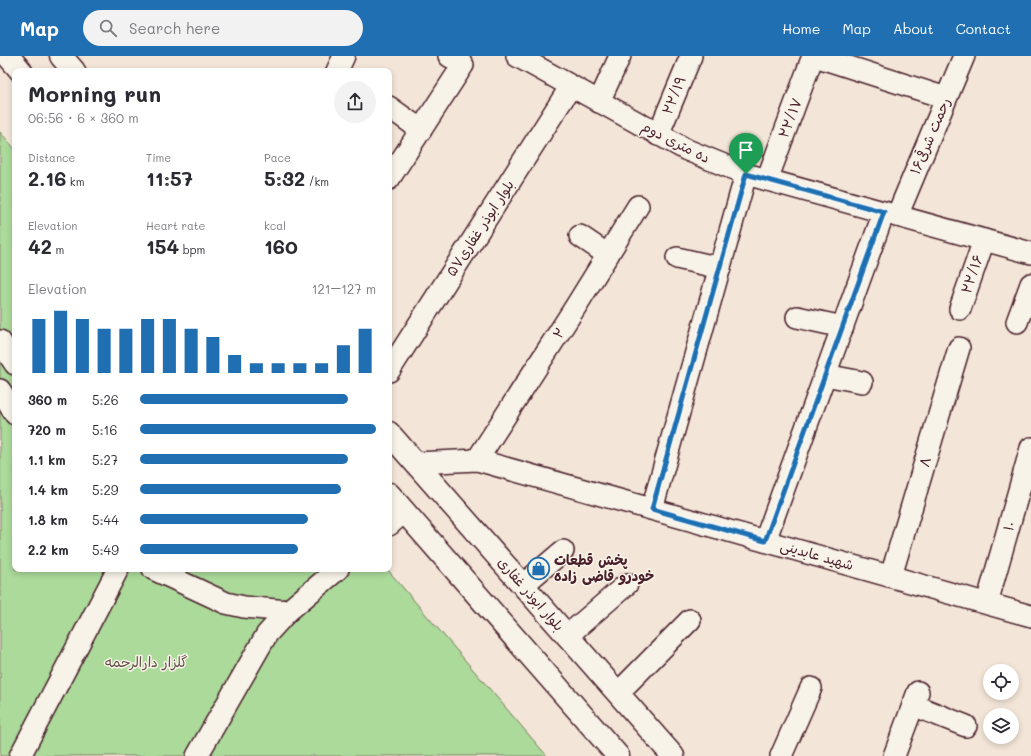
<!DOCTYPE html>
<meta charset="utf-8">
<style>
body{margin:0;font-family:Mali,"Playpen Sans Arabic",sans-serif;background:#f2f2f3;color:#2b2b33;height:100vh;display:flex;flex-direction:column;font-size:15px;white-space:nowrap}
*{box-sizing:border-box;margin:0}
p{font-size:13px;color:#7c7c81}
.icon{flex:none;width:22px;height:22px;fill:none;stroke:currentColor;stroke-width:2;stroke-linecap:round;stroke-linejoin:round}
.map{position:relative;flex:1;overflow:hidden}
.drawer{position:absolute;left:12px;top:12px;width:380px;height:504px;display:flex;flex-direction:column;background:#fff;border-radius:8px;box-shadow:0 2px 6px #0003}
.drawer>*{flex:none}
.buttons{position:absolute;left:983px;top:608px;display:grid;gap:8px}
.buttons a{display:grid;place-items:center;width:36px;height:36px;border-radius:50%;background:#fff;box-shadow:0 2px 6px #0003;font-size:20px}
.pin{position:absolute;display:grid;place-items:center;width:34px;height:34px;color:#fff;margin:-41px -17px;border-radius:50% 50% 50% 0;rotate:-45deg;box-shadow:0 0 4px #0007}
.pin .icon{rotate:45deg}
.round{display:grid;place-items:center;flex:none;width:42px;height:42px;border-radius:21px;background:#f2f2f3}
.summary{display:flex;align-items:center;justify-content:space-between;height:68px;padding:0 16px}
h1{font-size:22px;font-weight:700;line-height:30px}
.stats{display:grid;grid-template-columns:repeat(3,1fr);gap:6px;height:68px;padding:4px 16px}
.stats div{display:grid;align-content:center}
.stats b{font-size:20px;font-weight:700}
.stats small{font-size:11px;font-weight:400}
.stats p{font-size:11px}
.chart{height:112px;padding:8px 16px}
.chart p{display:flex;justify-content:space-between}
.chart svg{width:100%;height:72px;margin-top:4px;stroke:#1f6fb2;stroke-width:6}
ul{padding:0 16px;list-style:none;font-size:13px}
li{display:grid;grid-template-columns:64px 48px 1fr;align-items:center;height:30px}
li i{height:10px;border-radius:5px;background:#1f6fb2}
header{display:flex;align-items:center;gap:24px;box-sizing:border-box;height:56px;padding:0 20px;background:#1f6fb2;color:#fff}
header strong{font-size:19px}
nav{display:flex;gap:22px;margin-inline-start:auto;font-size:14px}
.search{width:280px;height:36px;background:#f2f2f3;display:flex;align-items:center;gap:10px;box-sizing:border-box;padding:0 14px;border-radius:22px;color:#7c7c81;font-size:15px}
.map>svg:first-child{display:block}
</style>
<header>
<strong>Map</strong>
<div class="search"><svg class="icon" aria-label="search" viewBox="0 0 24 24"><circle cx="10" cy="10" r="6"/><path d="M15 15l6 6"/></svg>Search here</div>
<nav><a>Home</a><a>Map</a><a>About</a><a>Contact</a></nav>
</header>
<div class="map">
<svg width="1031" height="700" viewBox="0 0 1031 700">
<rect width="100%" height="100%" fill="#f3e6d8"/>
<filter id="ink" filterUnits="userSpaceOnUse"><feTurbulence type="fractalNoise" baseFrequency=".025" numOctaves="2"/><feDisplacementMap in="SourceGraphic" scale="8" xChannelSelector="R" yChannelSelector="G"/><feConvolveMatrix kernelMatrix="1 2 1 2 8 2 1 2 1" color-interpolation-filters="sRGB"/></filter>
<g filter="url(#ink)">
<polygon fill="#abda9a" stroke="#7a7c62" points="0,76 15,93 15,513 387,513 547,700 0,700"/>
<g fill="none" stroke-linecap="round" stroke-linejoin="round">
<defs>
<g id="minor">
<polyline points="517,0 687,94 746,118 1031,197"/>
<polyline points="815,0 946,42"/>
<polyline points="337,15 344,0"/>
<polyline points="599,46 620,0"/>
<polyline points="389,51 421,74"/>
<polyline points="658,79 691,0"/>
<polyline points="389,123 463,9 449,0"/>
<polyline points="767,124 813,0"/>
<polyline points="897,160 964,0"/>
<polyline points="580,180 608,199"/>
<polyline points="677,202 720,212"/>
<polyline points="960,253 984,184"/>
<polyline points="797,261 843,271"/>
<polyline points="1017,266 1031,228"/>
<polyline points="0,285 15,308"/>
<polyline points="389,315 571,30"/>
<polyline points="825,319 862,326"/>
<polyline points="0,334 15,358"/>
<polyline points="477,404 576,250 638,150"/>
<polyline points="416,407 477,404 1031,560"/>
<polyline points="652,453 746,118"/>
<polyline points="389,469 404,456"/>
<polyline points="765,485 884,156"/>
<polyline points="153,513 226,547 244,551 288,555"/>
<polyline points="891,520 959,292"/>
<polyline points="523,529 563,495"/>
<polyline points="987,547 1031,392"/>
<polyline points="567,580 627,528"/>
<polyline points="618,637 690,564"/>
<polyline points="913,649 966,670"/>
<polyline points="20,700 118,513"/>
<polyline points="197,700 267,578 288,555 338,513"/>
<polyline points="781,700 811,632"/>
<polyline points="894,700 918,636"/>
</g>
<g id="secondary">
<polyline points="8,0 21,15"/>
<polyline points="61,0 74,15"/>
<polyline points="389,377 673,700"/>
<polyline points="389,438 618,700"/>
</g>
</defs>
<use href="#minor" stroke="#4a1f2b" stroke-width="24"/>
<use href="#secondary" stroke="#4a1f2b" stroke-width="25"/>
<use href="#minor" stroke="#f7f3e8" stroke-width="21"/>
<use href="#secondary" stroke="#f7f3e8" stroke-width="22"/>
</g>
</g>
<g fill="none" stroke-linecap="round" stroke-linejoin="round" filter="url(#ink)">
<defs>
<polygon id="route" points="746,118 884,156 765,485 652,453"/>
</defs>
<use href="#route" stroke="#fff" stroke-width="8"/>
<use href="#route" stroke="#1f6fb2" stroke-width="5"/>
</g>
<defs>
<symbol id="shop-ring" viewBox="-11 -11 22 22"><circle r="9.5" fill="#f7f3e8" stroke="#1f6fb2" stroke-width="1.5"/><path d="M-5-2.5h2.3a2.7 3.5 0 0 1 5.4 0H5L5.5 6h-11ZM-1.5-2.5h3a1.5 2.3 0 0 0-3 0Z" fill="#1f6fb2"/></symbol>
</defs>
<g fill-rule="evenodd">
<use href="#shop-ring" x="526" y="500" width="25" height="25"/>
</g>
<g text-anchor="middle" stroke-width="3" stroke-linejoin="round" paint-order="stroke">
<g font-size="14" fill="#4a1f2b" stroke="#f7f3e8">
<text transform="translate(674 39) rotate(-68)" y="5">۲۲/۱۹</text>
<text transform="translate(790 62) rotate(-69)" y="5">۲۲/۱۷</text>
<text transform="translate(930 80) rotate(-67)" y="5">۱۶رحمت شرقی</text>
<text transform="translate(676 86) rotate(27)" y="5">ده متری دوم</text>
<text transform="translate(480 172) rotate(-57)" y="5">بلوار ابوذر غفاری۵۷</text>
<text transform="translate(972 218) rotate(-71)" y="5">۲۲/۱۶</text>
<text transform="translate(559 277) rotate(-57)" y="5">۲</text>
<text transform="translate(925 406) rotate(-74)" y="5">۸</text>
<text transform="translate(1009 470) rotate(-74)" y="5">۱۰</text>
<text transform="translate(817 499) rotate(16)" y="5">شهید عابدینی</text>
<text transform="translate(531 538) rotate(49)" y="5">بلوار ابوذر غفاری</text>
</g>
<g font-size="14" font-weight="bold" fill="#4a1f2b" stroke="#f7f3e8" text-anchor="start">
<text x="554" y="509">پخش قطعات<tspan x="554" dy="16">خودرو قاضی زاده</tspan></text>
</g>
<g font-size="14" fill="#624e47" stroke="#f7f3e8">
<text x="146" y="611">گلزار دارالرحمه</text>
</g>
</g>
</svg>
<div class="buttons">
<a><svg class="icon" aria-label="locate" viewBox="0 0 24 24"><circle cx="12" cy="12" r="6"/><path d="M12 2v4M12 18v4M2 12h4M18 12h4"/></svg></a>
<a><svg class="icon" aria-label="layers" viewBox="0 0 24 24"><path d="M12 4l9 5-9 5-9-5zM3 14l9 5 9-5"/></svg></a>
</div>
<div class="pin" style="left:746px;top:118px;background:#1e9e55"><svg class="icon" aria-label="arrive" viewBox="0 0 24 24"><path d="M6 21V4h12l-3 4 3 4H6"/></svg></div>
<section class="drawer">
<div class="summary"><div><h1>Morning run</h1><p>06:56 · 6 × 360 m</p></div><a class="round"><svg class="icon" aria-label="share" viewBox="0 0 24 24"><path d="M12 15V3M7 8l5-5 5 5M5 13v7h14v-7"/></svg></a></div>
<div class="stats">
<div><p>Distance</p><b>2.16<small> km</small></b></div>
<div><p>Time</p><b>11:57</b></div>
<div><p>Pace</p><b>5:32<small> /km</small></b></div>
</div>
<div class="stats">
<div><p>Elevation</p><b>42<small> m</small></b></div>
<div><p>Heart rate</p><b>154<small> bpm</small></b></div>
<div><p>kcal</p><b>160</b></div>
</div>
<div class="chart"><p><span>Elevation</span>121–127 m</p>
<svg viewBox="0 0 160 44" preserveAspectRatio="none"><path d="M5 44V11M15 44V6M25 44V11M35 44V17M45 44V17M55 44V11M65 44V11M75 44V17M85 44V22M95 44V33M105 44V38M115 44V38M125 44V38M135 44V38M145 44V27M155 44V17"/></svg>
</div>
<ul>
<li><b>360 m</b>5:26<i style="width:88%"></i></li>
<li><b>720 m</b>5:16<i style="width:100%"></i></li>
<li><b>1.1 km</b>5:27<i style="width:88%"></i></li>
<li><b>1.4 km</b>5:29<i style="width:85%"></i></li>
<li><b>1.8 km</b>5:44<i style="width:71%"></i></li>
<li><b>2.2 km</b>5:49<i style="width:67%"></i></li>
</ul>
</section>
</div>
